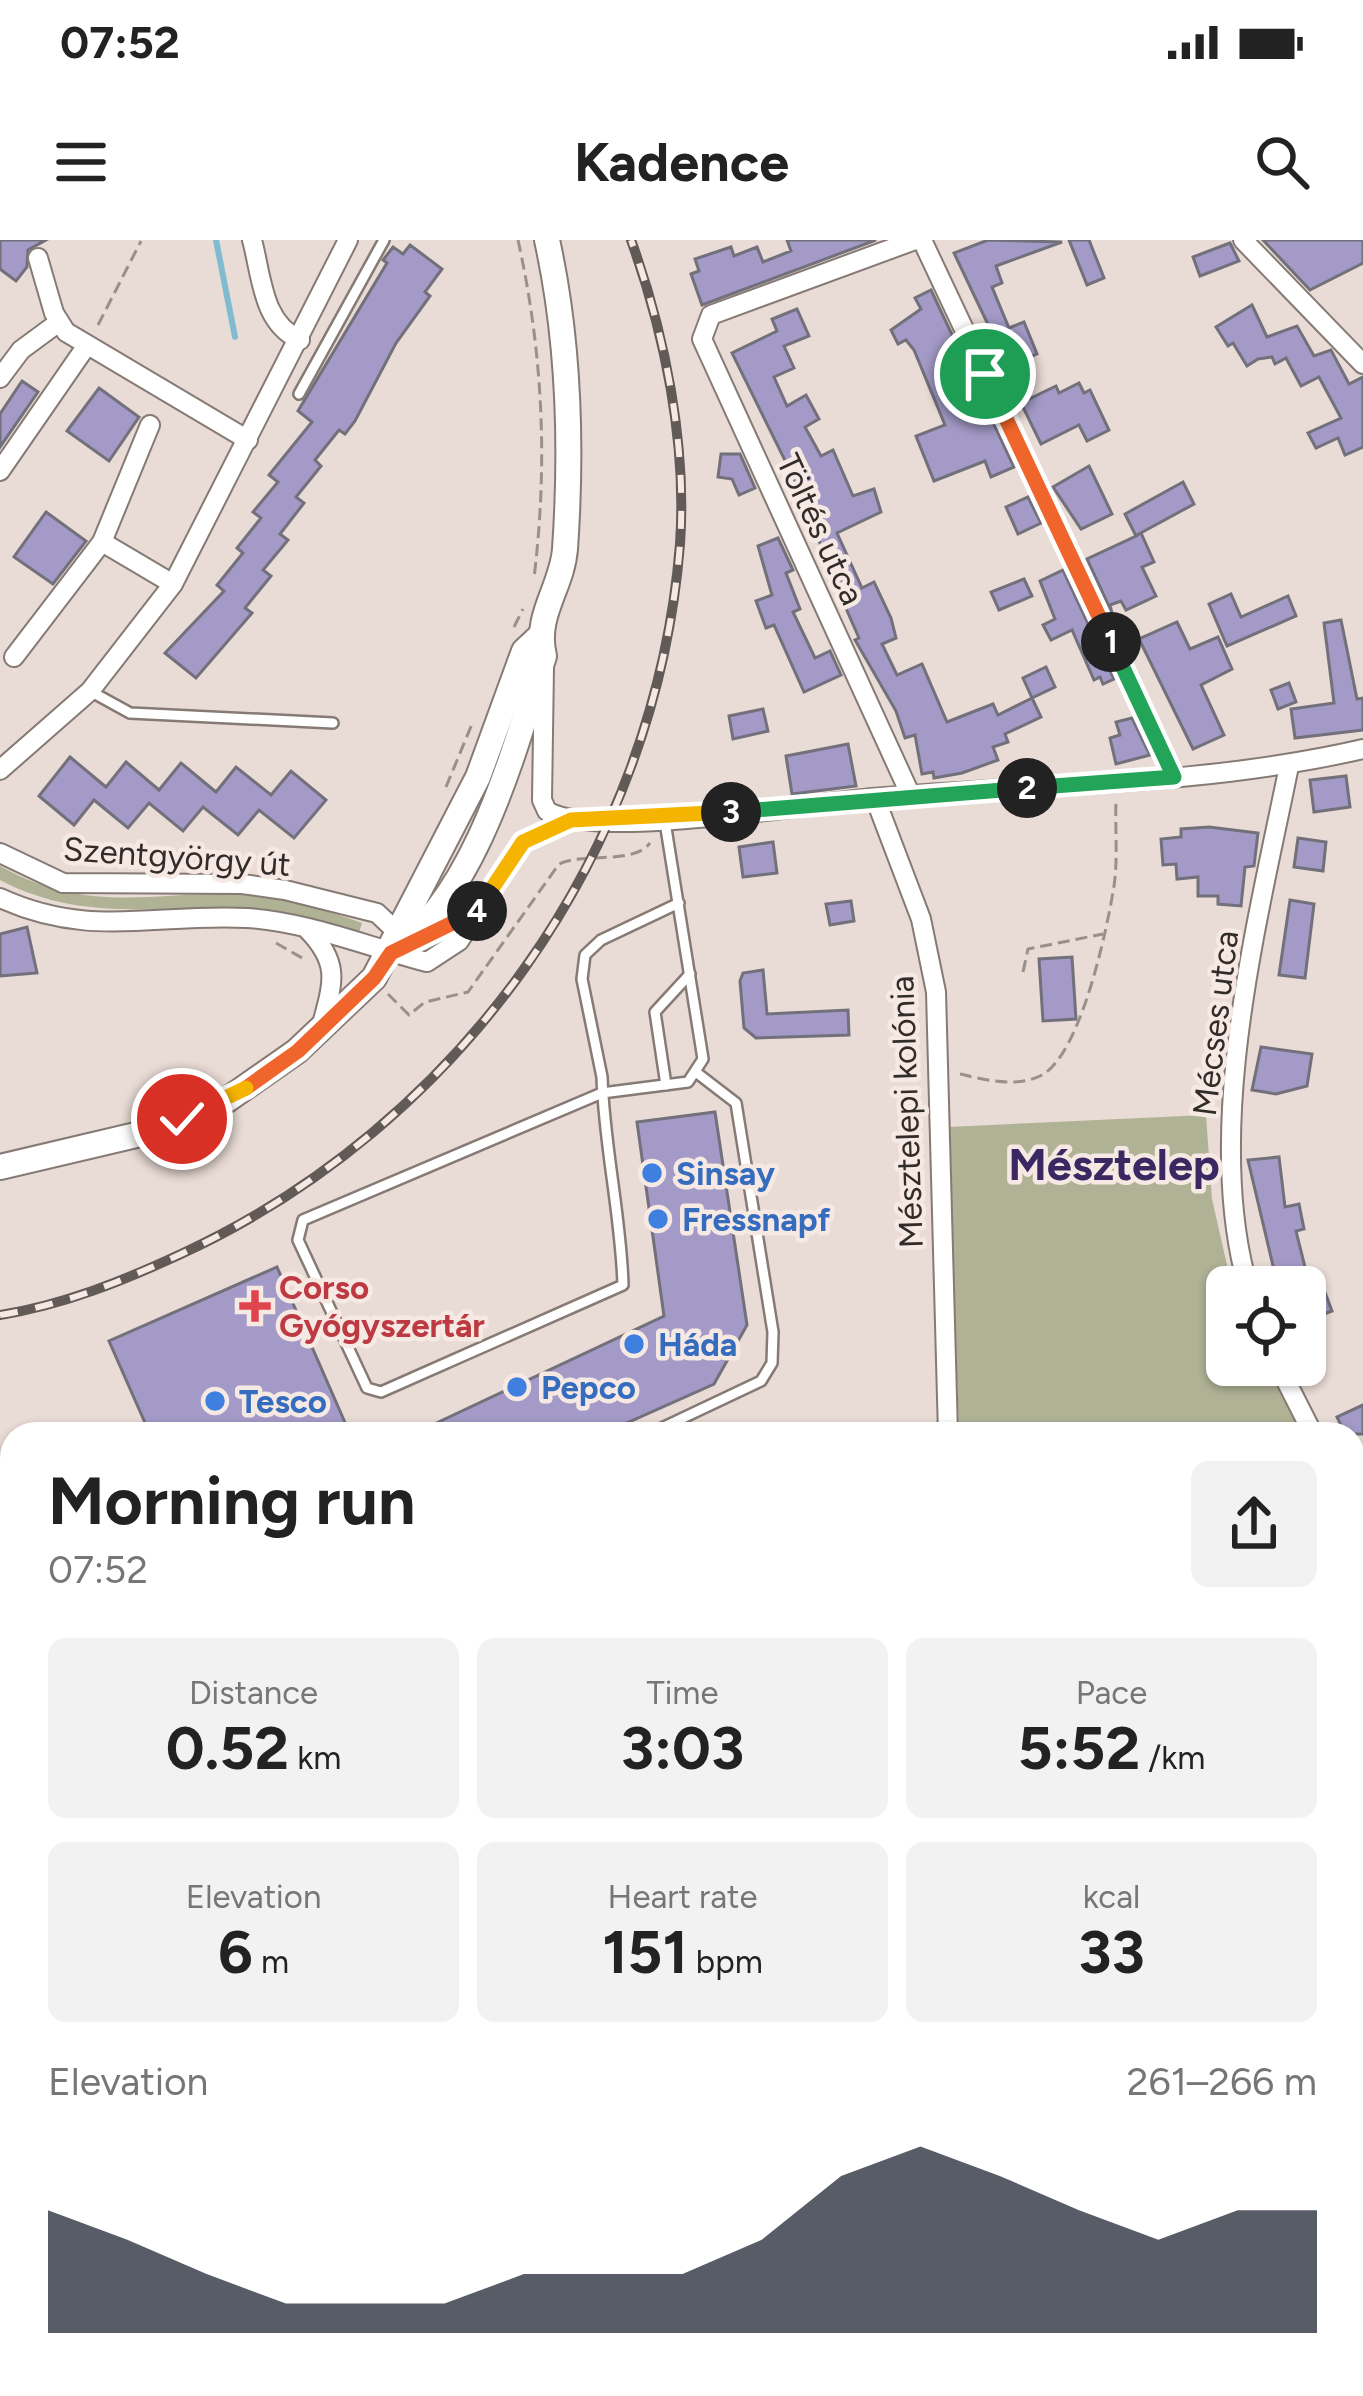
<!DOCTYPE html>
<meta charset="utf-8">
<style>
body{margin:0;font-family:Figtree,sans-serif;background:#f2f2f2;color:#222;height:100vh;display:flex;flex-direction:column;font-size:45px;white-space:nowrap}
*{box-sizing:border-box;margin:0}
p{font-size:39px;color:#767676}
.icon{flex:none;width:66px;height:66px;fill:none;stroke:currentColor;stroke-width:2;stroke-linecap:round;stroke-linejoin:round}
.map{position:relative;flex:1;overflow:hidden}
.sheet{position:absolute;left:0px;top:1182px;width:1365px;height:975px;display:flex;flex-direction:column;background:#fff;border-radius:36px 36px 0 0;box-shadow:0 3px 9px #0004}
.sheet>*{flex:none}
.fabs{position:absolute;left:1206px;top:1026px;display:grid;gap:24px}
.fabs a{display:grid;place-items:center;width:120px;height:120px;border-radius:18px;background:#fff;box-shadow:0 3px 9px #0004;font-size:60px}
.pin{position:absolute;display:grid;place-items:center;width:102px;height:102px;color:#fff;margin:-51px;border:6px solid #fff;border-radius:50%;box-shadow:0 3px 12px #0007}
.km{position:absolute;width:60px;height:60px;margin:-30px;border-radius:50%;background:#222;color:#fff;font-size:33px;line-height:60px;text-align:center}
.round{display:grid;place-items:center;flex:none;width:126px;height:126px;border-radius:18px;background:#f2f2f2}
.summary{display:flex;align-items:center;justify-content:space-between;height:204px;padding:0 48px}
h1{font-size:66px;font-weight:700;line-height:90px}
.figures{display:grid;grid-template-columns:repeat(3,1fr);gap:18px;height:204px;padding:12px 48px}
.figures div{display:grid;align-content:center;border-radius:18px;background:#f2f2f2;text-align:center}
.figures b{font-size:60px;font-weight:700}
.figures small{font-size:33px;font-weight:400}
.figures p{font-size:33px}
.chart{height:336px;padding:24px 48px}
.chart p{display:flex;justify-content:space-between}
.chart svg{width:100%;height:216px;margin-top:12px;fill:#111827;opacity:.7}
.status{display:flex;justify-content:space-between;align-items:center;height:84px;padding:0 60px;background:#fff;direction:ltr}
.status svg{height:33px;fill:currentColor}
header{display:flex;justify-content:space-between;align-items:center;height:156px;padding:0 48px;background:#fff;font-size:54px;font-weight:700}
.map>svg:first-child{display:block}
</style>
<div class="status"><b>07:52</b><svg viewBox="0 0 49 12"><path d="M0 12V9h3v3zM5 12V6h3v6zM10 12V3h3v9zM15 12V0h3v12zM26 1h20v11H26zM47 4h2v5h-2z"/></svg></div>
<header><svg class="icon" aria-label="menu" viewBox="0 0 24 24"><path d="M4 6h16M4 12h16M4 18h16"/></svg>Kadence<svg class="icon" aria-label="search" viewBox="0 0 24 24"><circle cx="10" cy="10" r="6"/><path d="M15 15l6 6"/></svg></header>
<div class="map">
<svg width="1363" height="2156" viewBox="0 0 1363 2156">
<rect width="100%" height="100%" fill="#e9dbd5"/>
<g fill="#afb295">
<path d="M0 626C96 680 163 646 263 656 297 660 330 672 362 683L358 695C319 684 280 668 239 668 153 666 80 682 0 640Z"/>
<polygon points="1206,875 1212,959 1232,1047 1227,1047 1227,1125 1267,1125 1301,1194 959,1194 948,887"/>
</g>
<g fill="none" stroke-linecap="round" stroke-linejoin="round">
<g stroke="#81bbcf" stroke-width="6">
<polyline points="216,0 235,97"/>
<polyline points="0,1537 12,1538"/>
<polyline points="1353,1636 1363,1635"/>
</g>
<g stroke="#81bbcf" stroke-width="21">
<polyline points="0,1897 12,1895"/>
<polyline points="1353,2118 1363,2117"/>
</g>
</g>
<g fill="#a39ac7" stroke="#72707b" stroke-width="3">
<polygon points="0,0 46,0 28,10 27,27 16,41 0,29"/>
<polygon points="787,0 876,0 702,65 691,34 699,31 695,19 731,7 734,16 757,7 763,22 791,11"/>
<polygon points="988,0 1062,2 996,26 1002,43 992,47 1009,88 1024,82 1037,114 998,130 985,98 993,95 954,13"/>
<polygon points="1069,0 1089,0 1104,38 1087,45"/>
<polygon points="1263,0 1363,0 1363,23 1310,50"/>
<polygon points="1230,3 1239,21 1200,36 1193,17"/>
<polygon points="410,5 442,29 425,52 430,56 396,103 355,181 345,194 339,190 315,220 321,226 296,257 304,263 280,294 288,300 263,330 271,336 245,368 252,373 196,438 165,413 224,351 217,345 243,313 237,308 261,278 253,272 278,242 269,235 312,182 298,171 387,23 383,20 393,7 403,14"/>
<polygon points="931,50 1014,227 991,237 985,221 934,241 916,196 945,185 914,110 906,100 898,104 891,90 921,69 915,58"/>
<polygon points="1252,65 1267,97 1297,86 1314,116 1331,110 1349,144 1363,137 1363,207 1345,215 1338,198 1316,208 1308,193 1341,178 1319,137 1301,146 1286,118 1275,124 1272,117 1258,119 1247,126 1233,103 1228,106 1216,87"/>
<polygon points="797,69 809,96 784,106 794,128 774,137 787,166 806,155 819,179 805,187 821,216 833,210 853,256 874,249 881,272 837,293 862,348 874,342 891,378 896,398 882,404 897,435 922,424 947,482 993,464 998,475 1032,458 1023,438 1046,427 1055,447 1032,458 1041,477 1005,494 1008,502 993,507 998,520 962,533 934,538 933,532 922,534 915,495 905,498 896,471 855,400 859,398 823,316 809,259 805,261 732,113 777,91 772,79"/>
<polygon points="22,141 38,152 0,207 0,174"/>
<polygon points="1079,143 1084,153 1090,150 1109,190 1087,201 1079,185 1041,204 1021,163 1056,146 1059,153"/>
<polygon points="99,148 139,177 109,221 67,191"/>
<polygon points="721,214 740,214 755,248 739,255 732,239 718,237"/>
<polygon points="1089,226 1112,274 1081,289 1053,247"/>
<polygon points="1183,242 1194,264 1137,295 1141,293 1154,322 1142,327 1156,356 1126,370 1121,361 1110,365 1112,373 1087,319 1136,296 1125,274"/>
<polygon points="1028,257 1041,283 1018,294 1006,267"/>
<polygon points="46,272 86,301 53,344 14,317"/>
<polygon points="778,298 793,330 786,333 800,369 793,372 815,418 830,411 841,435 804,452 774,385 766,388 756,361 772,355 758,306"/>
<polygon points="1063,330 1114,439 1103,444 1100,437 1094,440 1072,390 1051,400 1043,385 1055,379 1040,341"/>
<polygon points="1024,339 1032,356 999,370 991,352"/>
<polygon points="1231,354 1241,377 1288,356 1296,376 1227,406 1209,364"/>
<polygon points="1341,380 1357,459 1363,458 1363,490 1295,498 1291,469 1334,463 1324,383"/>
<polygon points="1177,382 1190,409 1218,397 1232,429 1201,445 1224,495 1193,509 1139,399"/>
<polygon points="1289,443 1296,462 1278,469 1271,450"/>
<polygon points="763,469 768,491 733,499 729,476"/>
<polygon points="1132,478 1150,515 1116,524 1110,498 1120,495 1116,482"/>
<polygon points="848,504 856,546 792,554 786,516"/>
<polygon points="70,517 106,547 126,522 159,550 181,523 216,552 236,527 271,555 291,531 326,560 294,598 259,570 238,595 203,567 183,591 149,563 128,588 94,560 74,585 39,556"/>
<polygon points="1346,536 1350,567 1314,572 1310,540"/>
<polygon points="1209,587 1258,593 1254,626 1245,627 1241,666 1218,664 1218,656 1198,656 1198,637 1177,639 1176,624 1163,625 1161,599 1181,597 1181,589"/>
<polygon points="1298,598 1326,602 1323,631 1294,627"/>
<polygon points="773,602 777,633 743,637 739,607"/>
<polygon points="1290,660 1314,664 1305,738 1279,735"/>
<polygon points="851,661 854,681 830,685 826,664"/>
<polygon points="27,687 37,733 0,736 0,694"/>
<polygon points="1072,717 1076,779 1043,781 1039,719"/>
<polygon points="763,730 767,774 848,770 849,795 756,798 744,788 740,741 743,733"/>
<polygon points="1261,807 1312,814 1307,846 1276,854 1252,850"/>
<polygon points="715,872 747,1085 714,1144 602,1194 413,1194 664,1076 637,882"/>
<polygon points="1279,917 1285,967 1299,964 1304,989 1296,991 1308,1039 1278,1047 1248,920"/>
<polygon points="277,1027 350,1194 150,1194 109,1101"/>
<polygon points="1323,1047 1332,1071 1305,1081 1305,1054"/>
<polygon points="1363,1165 1363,1194 1345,1194 1337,1177"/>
</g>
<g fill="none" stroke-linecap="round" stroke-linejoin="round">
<defs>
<g id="service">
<polyline points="299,154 384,0"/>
<polyline points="90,451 130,473 333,483"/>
<path d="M665 582 703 819 688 842 602 853 303 980 298 1000 367 1148 381 1152 623 1045C621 975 604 906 602 837L582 739 585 715 601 700 679 663"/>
<polyline points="666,845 655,772 690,734"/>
<polyline points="649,1194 761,1141 772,1123 773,1092 736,863 697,833"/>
<polyline points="0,1856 12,1855"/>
</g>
<g id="minor">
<path d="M252 0C262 37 262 83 300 100"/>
<polyline points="922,0 1175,537"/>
<polyline points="1243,0 1363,124"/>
<polyline points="38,18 54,73 66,92 248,200"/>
<polyline points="0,138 21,110 59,82"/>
<polyline points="0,231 85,108"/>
<polyline points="102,302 173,344"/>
<polyline points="14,417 102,302 150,185"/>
<path d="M544 427 542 560 547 571C597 600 808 564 873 558 1036 544 1203 546 1363 509"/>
<polyline points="0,530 90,451 173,344 348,0"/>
<polyline points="911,556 702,99 711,75 915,0"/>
<polyline points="875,558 921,679 936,752 948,1194"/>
<polyline points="0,613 63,643 242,644 285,650 377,673 396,691 417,697 474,675"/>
<path d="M0 658C89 699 155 673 247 678 308 682 368 707 427 722L459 701 523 602 571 580"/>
<path d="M308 690C342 725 332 745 321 788"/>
<path d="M1248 1047C1203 890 1257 684 1289 526"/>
<polyline points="1278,1125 1313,1194"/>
<polyline points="1353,1225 1363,1219"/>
<polyline points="1353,1266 1363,1282"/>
<polyline points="0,1397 12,1399"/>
<polyline points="0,1939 12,1935"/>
<polyline points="35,2156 35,2145"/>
<polyline points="669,2156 704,2151 873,2156"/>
</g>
<g id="tertiary">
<path d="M390 713C475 662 515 507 544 416 534 375 562 348 565 309 572 207 569 100 547 0"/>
<polyline points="0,927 136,895 227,860 297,811 374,738 478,537 524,411 539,397"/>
</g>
<g id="secondary">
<polyline points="1353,1750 1363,1749"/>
<polyline points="0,1774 12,1774"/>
</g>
</defs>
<use href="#service" stroke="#867a74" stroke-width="14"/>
<use href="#minor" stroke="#867a74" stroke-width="22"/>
<use href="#tertiary" stroke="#867a74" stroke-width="28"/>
<use href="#secondary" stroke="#867a74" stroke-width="32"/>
<g stroke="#9a908b" stroke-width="3" stroke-dasharray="12 6" stroke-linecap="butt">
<path d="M518 0C543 113 548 223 534 338"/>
<polyline points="98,85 141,1"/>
<polyline points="514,387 523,369"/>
<polyline points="446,547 472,484"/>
<polyline points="276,703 304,719"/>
<polyline points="1023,732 1028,709 1103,694"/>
<path d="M388 754 409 775 425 762 468 752 559 624C584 612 634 625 650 603"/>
<path d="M960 834C985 840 1018 848 1042 835 1081 813 1107 690 1114 646 1118 618 1115 590 1116 562"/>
<polyline points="1353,2003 1363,2003"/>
<polyline points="1206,2145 1258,2156"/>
</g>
<use href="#service" stroke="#fff" stroke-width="9"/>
<use href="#minor" stroke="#fff" stroke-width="18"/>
<use href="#tertiary" stroke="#fff" stroke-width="24"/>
<use href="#secondary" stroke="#fff" stroke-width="27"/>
<defs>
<path id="rail" d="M0 1075C63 1065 123 1041 181 1014 459 886 656 612 680 304 687 204 665 94 631 0"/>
</defs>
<use href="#rail" stroke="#615a56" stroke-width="10"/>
<use href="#rail" stroke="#f6e8e2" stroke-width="6" stroke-dasharray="18" stroke-linecap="butt"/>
</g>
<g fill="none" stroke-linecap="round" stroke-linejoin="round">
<defs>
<polyline id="split-1" points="985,134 1111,402"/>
<polyline id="split-2" points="1027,548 1174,537 1111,402"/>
<polyline id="split-3" points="731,572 1027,548"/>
<polyline id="split-4" points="477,671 523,602 571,580 731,572"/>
<polyline id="split-5" points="246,848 298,811 374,738 391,713 477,671"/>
<polyline id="split-6" points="182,879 246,848"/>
</defs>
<use href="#split-1" stroke="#fff" stroke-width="24"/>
<use href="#split-2" stroke="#fff" stroke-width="24"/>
<use href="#split-3" stroke="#fff" stroke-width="24"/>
<use href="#split-4" stroke="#fff" stroke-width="24"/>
<use href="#split-5" stroke="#fff" stroke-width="24"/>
<use href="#split-6" stroke="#fff" stroke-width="24"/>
<use href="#split-1" stroke="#f0652b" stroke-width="15"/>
<use href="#split-2" stroke="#22a559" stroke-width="15"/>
<use href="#split-3" stroke="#22a559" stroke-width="15"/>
<use href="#split-4" stroke="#f5b400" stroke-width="15"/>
<use href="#split-5" stroke="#f0652b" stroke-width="15"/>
<use href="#split-6" stroke="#f5b400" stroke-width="15"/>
</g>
<g fill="#3f7fe0" stroke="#f6e8e2" stroke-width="4.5">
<circle cx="652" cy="933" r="12"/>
<circle cx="658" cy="979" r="12"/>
<circle cx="634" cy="1104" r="12"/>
<circle cx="517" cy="1147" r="12"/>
<circle cx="215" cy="1161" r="12"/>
</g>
<path fill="#e0444e" stroke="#f6e8e2" stroke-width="4.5" d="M249 1048h12v12h12v12h-12v12h-12v-12h-12v-12h12z"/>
<g text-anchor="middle" stroke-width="9" stroke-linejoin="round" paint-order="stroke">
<g font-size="33" fill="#312c29" stroke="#f6e8e2">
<text transform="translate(821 289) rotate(65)" y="12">Töltés utca</text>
<text transform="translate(177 616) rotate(4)" y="12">Szentgyörgy út</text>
<text transform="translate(1215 783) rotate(-83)" y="12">Mécses utca</text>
<text transform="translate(906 872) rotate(-92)" y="12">Mésztelepi kolónia</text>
</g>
<g font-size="33" font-weight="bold" fill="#366cbe" stroke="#f6e8e2" text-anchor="start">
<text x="676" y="945">Sinsay</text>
<text x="682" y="991">Fressnapf</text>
<text x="658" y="1116">Háda</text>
<text x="541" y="1159">Pepco</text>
<text x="239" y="1173">Tesco</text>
</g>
<g font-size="33" font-weight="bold" fill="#be3a42" stroke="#f6e8e2" text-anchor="start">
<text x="279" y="1059">Corso<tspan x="279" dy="38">Gyógyszertár</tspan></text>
</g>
<g font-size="45" font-weight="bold" fill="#392862" stroke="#f6e8e2">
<text x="1114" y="940">Mésztelep</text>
</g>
</g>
</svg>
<div class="fabs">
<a><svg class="icon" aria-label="locate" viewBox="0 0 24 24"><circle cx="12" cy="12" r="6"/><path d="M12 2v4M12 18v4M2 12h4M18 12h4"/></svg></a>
</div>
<div class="pin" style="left:985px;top:134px;background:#1e9e55"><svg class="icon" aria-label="arrive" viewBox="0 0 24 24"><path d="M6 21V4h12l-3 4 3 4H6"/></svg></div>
<div class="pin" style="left:182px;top:879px;background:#d93025"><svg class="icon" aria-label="check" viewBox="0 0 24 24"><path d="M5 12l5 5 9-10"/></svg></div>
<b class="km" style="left:1111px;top:402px">1</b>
<b class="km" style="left:1027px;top:548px">2</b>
<b class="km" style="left:731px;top:572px">3</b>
<b class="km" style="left:477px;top:671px">4</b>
<section class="sheet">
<div class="summary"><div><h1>Morning run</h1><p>07:52</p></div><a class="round"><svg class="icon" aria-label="share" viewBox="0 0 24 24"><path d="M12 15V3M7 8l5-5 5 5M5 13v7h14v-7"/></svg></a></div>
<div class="figures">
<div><p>Distance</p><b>0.52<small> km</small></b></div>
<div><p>Time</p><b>3:03</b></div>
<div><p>Pace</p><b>5:52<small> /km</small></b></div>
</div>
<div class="figures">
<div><p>Elevation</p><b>6<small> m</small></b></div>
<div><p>Heart rate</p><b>151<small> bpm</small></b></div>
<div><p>kcal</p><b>33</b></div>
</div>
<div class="chart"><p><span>Elevation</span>261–266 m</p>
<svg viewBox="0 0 160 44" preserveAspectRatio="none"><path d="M0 44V19L10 25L20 32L30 38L40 38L50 38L60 32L70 32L80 32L90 25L100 12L110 6L120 12L130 19L140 25L150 19L160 19V44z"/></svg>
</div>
</section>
</div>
